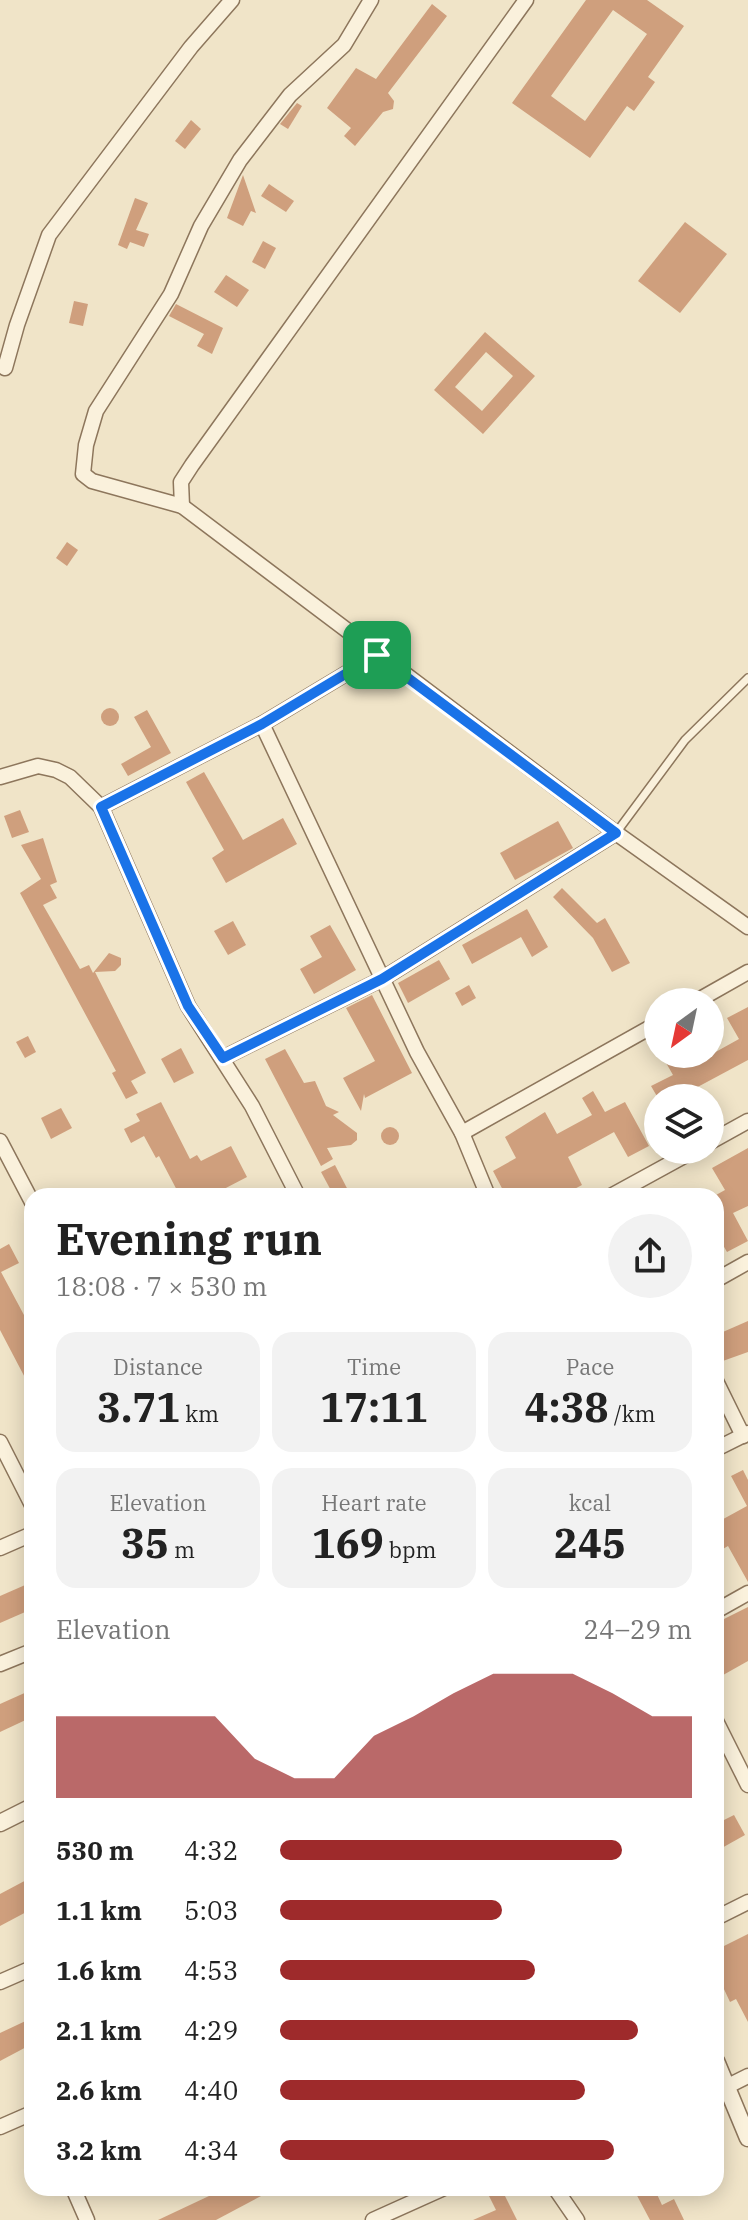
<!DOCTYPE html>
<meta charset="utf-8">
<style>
body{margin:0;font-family:"IBM Plex Serif",serif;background:#f2f2f2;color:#222;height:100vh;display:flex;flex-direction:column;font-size:30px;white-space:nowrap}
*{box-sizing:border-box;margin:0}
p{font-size:26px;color:#767676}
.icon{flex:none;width:44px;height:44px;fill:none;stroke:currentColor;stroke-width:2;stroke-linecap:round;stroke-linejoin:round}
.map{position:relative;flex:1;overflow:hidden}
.details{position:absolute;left:24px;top:1188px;width:700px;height:1008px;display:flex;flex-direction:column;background:#fff;border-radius:24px;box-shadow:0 4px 20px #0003}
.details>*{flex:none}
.needle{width:52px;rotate:213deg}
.fabs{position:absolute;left:644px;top:988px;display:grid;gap:16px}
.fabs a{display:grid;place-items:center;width:80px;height:80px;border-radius:50%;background:#fff;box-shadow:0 4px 20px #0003;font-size:40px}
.pin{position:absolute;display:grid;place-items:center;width:68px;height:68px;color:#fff;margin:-34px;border-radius:16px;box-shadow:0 4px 12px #0006}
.round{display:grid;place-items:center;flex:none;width:84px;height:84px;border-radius:42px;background:#f2f2f2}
.overview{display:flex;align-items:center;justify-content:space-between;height:136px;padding:0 32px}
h1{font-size:44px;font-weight:700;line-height:60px}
.stats{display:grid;grid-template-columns:repeat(3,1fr);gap:12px;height:136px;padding:8px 32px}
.stats div{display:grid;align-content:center;border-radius:20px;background:#f2f2f2;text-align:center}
.stats b{font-size:40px;font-weight:700}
.stats small{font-size:22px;font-weight:400}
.stats p{font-size:22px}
.chart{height:224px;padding:16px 32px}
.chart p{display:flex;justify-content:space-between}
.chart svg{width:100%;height:144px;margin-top:8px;fill:#9e2a2b;opacity:.7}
ul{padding:0 32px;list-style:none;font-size:26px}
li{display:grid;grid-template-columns:128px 96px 1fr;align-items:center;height:60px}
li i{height:20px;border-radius:10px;background:#9e2a2b}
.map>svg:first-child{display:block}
</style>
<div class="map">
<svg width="748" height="2220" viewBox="0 0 748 2220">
<rect width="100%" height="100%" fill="#f0e4c8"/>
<g fill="#cf9f7d" fill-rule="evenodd">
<path d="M586 0H647L684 26 648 77 655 82 634 111 627 106 590 158 512 103ZM613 10 647 34 585 121 551 96Z"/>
<polygon points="432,4 447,16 388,93 394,101 393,109 383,112 355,146 344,136 351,128 327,108 356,68 376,79"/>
<polygon points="297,103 302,106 288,129 280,124"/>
<polygon points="191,120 201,129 185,149 175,141"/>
<polygon points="243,175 256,213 251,211 243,226 227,218"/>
<polygon points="269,184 294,201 286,212 261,196"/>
<polygon points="135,198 148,203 136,230 149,234 144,247 130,242 127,249 118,245"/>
<polygon points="685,222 727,254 680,313 638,281"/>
<polygon points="263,241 276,248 265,269 252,262"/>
<polygon points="226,275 249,290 237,307 214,292"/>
<polygon points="74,301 88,304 83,326 69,323"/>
<polygon points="176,304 223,328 212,354 197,346 204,334 169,316"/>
<path d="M485 332 535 376 483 434 434 390ZM486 352 513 376 482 411 455 387Z"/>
<polygon points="67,542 78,550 67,566 56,558"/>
<circle cx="110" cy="717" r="9"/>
<polygon points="147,710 171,753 128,776 121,764 151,747 134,717"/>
<polygon points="204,772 243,840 283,818 297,844 226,883 212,858 224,850 186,782"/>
<polygon points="20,810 29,832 12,838 4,816"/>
<polygon points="558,821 573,848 515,880 500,853"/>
<polygon points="43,838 57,882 50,885 57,898 43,905 80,969 89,965 93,973 109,953 121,958 121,965 115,971 95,972 146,1073 131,1081 138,1093 126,1099 112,1073 116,1071 20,893 41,879 21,845"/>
<polygon points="562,888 597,923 605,918 630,963 612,972 593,938 553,897"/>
<polygon points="527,909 548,947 532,957 521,937 472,964 462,945"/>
<polygon points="233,921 246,945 228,955 214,931"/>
<polygon points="330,925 356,970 314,994 300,969 322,957 310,936"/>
<polygon points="439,960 450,979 408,1003 398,983"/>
<polygon points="469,985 476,998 462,1006 455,993"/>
<polygon points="372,995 412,1073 365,1098 364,1094 361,1111 343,1078 375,1061 346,1008"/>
<polygon points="748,1007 748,1060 677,1098 658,1098 651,1086 673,1075 661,1054 712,1054 739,1039 727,1018"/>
<polygon points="28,1036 36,1052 25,1058 16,1042"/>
<polygon points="181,1048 194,1073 174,1083 161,1059"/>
<polygon points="285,1049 304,1083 315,1081 326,1106 339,1112 333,1115 357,1133 357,1140 351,1145 327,1148 333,1159 321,1166 265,1059"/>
<polygon points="593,1091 605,1112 625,1102 649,1146 628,1157 614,1132 568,1157 582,1185 561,1196 506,1196 493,1171 516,1158 505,1137 545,1112 557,1134 592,1115 582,1098"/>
<polygon points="161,1102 190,1159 197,1155 201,1161 231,1146 247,1177 222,1190 225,1196 180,1196 159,1156 156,1158 144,1136 131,1143 124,1129 140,1121 136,1114"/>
<polygon points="61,1108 72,1128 51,1139 41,1118"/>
<circle cx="390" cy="1136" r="9"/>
<polygon points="748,1148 748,1206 733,1213 748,1241 727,1252 716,1233 716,1195 725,1190 712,1168"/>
<polygon points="335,1165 351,1196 334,1196 321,1172"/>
<polygon points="9,1244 19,1263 1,1272 32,1330 32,1391 0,1330 0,1249"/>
<polygon points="748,1321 748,1352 720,1362 716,1354 716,1335"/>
<polygon points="743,1470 748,1480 748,1582 728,1546 716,1553 716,1523 747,1506 731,1476"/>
<polygon points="32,1582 32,1609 0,1623 0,1596"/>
<polygon points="748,1607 748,1661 716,1679 716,1623"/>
<polygon points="29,1691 32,1717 0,1732 0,1704"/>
<polygon points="734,1815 745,1835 720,1849 716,1841 716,1824"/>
<polygon points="32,1877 32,1909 0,1926 0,1894"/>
<polygon points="748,1934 748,2022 736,1999 730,2002 716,1972 716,1950"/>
<polygon points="32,2018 32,2044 0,2061 0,2033"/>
<polygon points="226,2188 276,2188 216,2220 158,2220"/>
<polygon points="485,2188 501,2188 517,2220 473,2220 496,2210"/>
<polygon points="633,2188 654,2188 662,2205 674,2199 684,2220 650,2220"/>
</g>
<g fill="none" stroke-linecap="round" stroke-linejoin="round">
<defs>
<polyline id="service" points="616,833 685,740 748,678"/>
<g id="minor">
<polyline points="371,0 344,45 290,95 240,160 201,226 171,294 96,411 86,445 83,474 92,481 182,506 616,833 748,927"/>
<polyline points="5,368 17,325 49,235 191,47 232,0"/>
<polyline points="182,506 181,482 192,465 526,0"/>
<polyline points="262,724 377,655"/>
<polyline points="0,777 38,766 56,770 70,777 101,807 188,1006 252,1106 298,1196"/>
<polyline points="101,807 262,724 417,1052 462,1133 488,1196"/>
<polyline points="695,1002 748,972"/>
<polyline points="223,1058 382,979 616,833"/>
<polyline points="462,1133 658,1023"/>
<polyline points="0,1141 32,1202"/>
<polyline points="710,1142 748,1121"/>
<polyline points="611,1196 695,1150"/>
<polyline points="716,1280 748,1262"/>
<polyline points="716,1381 743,1436"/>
<polyline points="0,1442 32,1505"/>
<polyline points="716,1449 748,1433"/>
<polyline points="0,1548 32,1534"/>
<polyline points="716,1611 748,1593"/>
<polyline points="0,1664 32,1651"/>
<polyline points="716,1721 748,1785"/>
<polyline points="716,1918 748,1902"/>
<polyline points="0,1982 32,1968"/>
<polyline points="728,2086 748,2076"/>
<polyline points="0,2127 32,2113"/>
<polyline points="73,2188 87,2220"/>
<polyline points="555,2188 577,2220"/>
<polyline points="373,2220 444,2188"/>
</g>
<g id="tertiary">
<polyline points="0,1823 32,1807"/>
<polyline points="716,2061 748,2138"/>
</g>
</defs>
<use href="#service" stroke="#8d765c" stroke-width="10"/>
<use href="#minor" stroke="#8d765c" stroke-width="17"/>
<use href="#tertiary" stroke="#8d765c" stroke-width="19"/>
<use href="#service" stroke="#faf1dc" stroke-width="7"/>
<use href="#minor" stroke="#faf1dc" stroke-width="14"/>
<use href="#tertiary" stroke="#faf1dc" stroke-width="16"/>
</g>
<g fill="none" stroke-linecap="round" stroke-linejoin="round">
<defs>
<polygon id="route" points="377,655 616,833 382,979 223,1058 188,1006 101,807 262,724"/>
</defs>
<use href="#route" stroke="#fff" stroke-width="16"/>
<use href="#route" stroke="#1a73e8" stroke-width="10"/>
</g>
</svg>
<div class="fabs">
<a><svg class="needle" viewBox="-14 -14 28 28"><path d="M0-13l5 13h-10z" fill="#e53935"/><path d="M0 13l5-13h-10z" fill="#767676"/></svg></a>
<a><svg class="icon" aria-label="layers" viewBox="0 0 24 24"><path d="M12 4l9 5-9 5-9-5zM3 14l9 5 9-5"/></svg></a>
</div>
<div class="pin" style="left:377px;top:655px;background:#1e9e55"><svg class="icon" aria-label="arrive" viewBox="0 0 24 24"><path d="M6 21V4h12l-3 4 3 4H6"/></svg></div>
<section class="details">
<div class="overview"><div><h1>Evening run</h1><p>18:08 · 7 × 530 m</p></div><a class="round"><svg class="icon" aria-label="share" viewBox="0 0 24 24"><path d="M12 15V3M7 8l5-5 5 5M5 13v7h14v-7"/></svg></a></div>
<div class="stats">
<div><p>Distance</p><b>3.71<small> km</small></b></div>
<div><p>Time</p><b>17:11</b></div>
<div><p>Pace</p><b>4:38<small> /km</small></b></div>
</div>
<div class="stats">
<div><p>Elevation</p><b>35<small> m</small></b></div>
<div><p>Heart rate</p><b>169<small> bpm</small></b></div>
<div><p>kcal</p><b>245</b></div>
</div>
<div class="chart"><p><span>Elevation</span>24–29 m</p>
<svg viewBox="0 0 160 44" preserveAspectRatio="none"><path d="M0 44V19L10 19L20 19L30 19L40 19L50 32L60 38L70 38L80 25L90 19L100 12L110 6L120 6L130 6L140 12L150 19L160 19V44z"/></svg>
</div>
<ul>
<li><b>530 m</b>4:32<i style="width:83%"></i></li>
<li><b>1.1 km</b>5:03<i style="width:54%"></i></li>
<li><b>1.6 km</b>4:53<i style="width:62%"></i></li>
<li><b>2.1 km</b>4:29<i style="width:87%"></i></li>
<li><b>2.6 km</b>4:40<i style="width:74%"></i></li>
<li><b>3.2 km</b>4:34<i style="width:81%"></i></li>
</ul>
</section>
</div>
